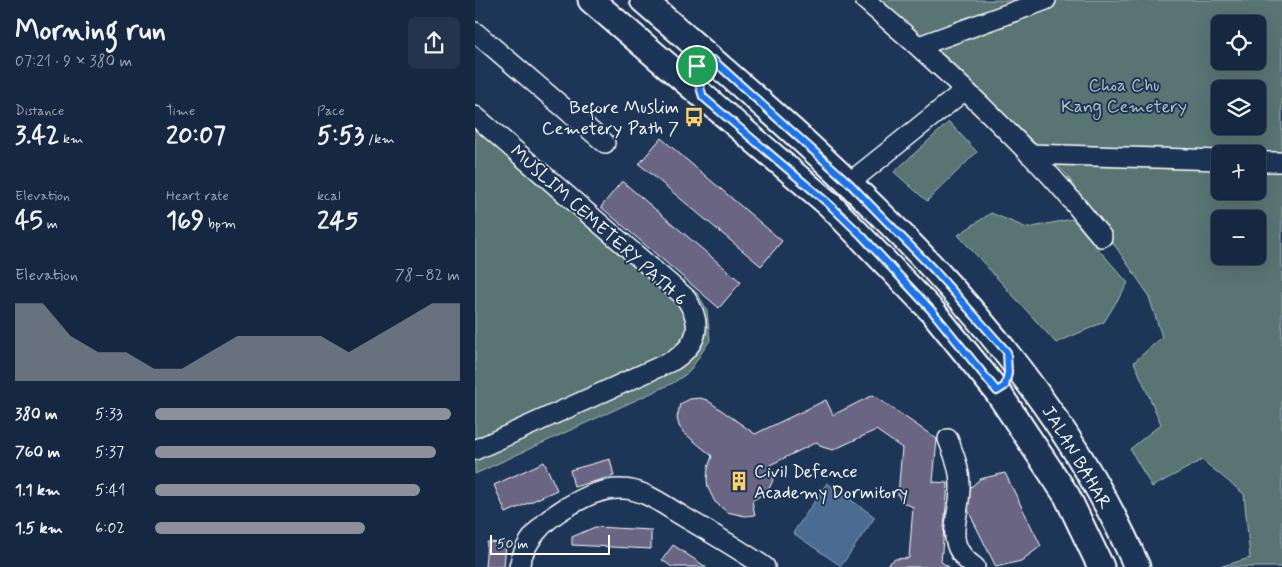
<!DOCTYPE html>
<meta charset="utf-8">
<style>
body{margin:0;font-family:Mynerve,sans-serif;background:#23344c;color:#f1f3f6;height:100vh;display:flex;flex-direction:column;font-size:19px;white-space:nowrap}
*{box-sizing:border-box;margin:0}
p{font-size:16px;color:#9ea6b1}
.icon{flex:none;width:28px;height:28px;fill:none;stroke:currentColor;stroke-width:2;stroke-linecap:round;stroke-linejoin:round}
.map{position:relative;flex:1;overflow:hidden}
.details{display:flex;flex-direction:column;background:#162841;width:475px}
.details>*{flex:none}
.fabs{position:absolute;left:736px;top:15px;display:grid;gap:10px}
.fabs a{display:grid;place-items:center;width:55px;height:55px;border-radius:8px;background:#162841;box-shadow:0 5px 20px #0002,0 0 0 1px #35445a;font-size:25px}
.scale{position:absolute;left:15px;bottom:12px;width:120px;box-sizing:border-box;padding-left:5px;border:2px solid #fff;border-top:0;font-size:14px;line-height:18px;white-space:nowrap;color:#fff;-webkit-text-stroke:4px #1d3557;paint-order:stroke}
.pin{position:absolute;display:grid;place-items:center;width:42px;height:42px;color:#fff;margin:-21px;border:2px solid #fff;border-radius:50%;box-shadow:0 1px 5px #0007}
.round{display:grid;place-items:center;flex:none;width:52px;height:52px;border-radius:8px;background:#23344c}
.summary{display:flex;align-items:center;justify-content:space-between;height:85px;padding:0 15px}
h1{font-size:28px;font-weight:800;line-height:38px}
.metrics{display:grid;grid-template-columns:repeat(3,1fr);gap:8px;height:85px;padding:5px 15px}
.metrics div{display:grid;align-content:center}
.metrics b{font-size:25px;font-weight:800}
.metrics small{font-size:14px;font-weight:400}
.metrics p{font-size:14px}
.chart{height:140px;padding:10px 15px}
.chart p{display:flex;justify-content:space-between}
.chart svg{width:100%;height:90px;margin-top:5px;fill:#8c9099;opacity:.7}
ul{padding:0 15px;list-style:none;font-size:16px}
li{display:grid;grid-template-columns:80px 60px 1fr;align-items:center;height:38px}
li i{height:12px;border-radius:6px;background:#8c9099}
main{display:flex;flex:1;min-height:0}
.map>svg:first-child{display:block}
</style>
<main>
<section class="details">
<div class="summary"><div><h1>Morning run</h1><p>07:21 · 9 × 380 m</p></div><a class="round"><svg class="icon" aria-label="share" viewBox="0 0 24 24"><path d="M12 15V3M7 8l5-5 5 5M5 13v7h14v-7"/></svg></a></div>
<div class="metrics">
<div><p>Distance</p><b>3.42<small> km</small></b></div>
<div><p>Time</p><b>20:07</b></div>
<div><p>Pace</p><b>5:53<small> /km</small></b></div>
</div>
<div class="metrics">
<div><p>Elevation</p><b>45<small> m</small></b></div>
<div><p>Heart rate</p><b>169<small> bpm</small></b></div>
<div><p>kcal</p><b>245</b></div>
</div>
<div class="chart"><p><span>Elevation</span>78–82 m</p>
<svg viewBox="0 0 160 44" preserveAspectRatio="none"><path d="M0 44V6L10 6L20 22L30 30L40 30L50 38L60 38L70 30L80 22L90 22L100 22L110 22L120 30L130 22L140 14L150 6L160 6V44z"/></svg>
</div>
<ul>
<li><b>380 m</b>5:33<i style="width:97%"></i></li>
<li><b>760 m</b>5:37<i style="width:92%"></i></li>
<li><b>1.1 km</b>5:41<i style="width:87%"></i></li>
<li><b>1.5 km</b>6:02<i style="width:69%"></i></li>
</ul>
</section>
<div class="map">
<svg width="807" height="567" viewBox="0 0 807 567">
<rect width="100%" height="100%" fill="#1d3557"/>
<filter id="ink" filterUnits="userSpaceOnUse"><feTurbulence type="fractalNoise" baseFrequency=".02" numOctaves="2"/><feDisplacementMap in="SourceGraphic" scale="10" xChannelSelector="R" yChannelSelector="G"/><feConvolveMatrix kernelMatrix="1 2 1 2 8 2 1 2 1" color-interpolation-filters="sRGB"/></filter>
<g filter="url(#ink)">
<g fill="#587573" stroke="#acbab9" fill-rule="evenodd">
<path d="M404 0H807V567H744L775 558 769 494 727 460 677 487 655 449 686 424 659 362 687 337 673 294 591 174 477 62ZM745 24H782V61H745ZM745 89H782V126H745ZM745 154H782V191H745ZM745 219H782V256H745Z"/>
<polygon points="0,106 223,294 232,310 235,340 214,372 198,383 0,474"/>
<polygon points="474,122 502,152 452,201 419,172"/>
<polygon points="516,213 552,228 597,219 653,283 629,322 581,343 483,235"/>
</g>
<polygon fill="#4c6c92" stroke="#94a7be" points="352,483 400,517 366,566 318,533"/>
<g fill="#696583" stroke="#fff">
<polygon points="186,138 307,241 286,266 164,164"/>
<polygon points="147,181 266,282 244,308 126,207"/>
<polygon points="398,395 462,439 458,482 473,483 466,562 474,567 409,567 420,559 434,558 438,507 427,502 423,495 427,448 401,430 358,450 347,447 342,442 295,465 298,480 293,491 277,501 280,515 270,516 252,512 240,502 233,488 232,480 233,468 237,456 208,432 204,426 202,418 205,404 215,399 225,398 232,400 280,434 351,400 358,415"/>
<polygon points="135,459 139,476 99,487 95,470"/>
<polygon points="69,462 82,490 31,513 19,485"/>
<polygon points="530,473 566,546 546,561 521,567 486,496 505,479"/>
<polygon points="120,527 176,530 176,549 97,545 97,537"/>
<polygon points="12,542 31,543 29,567 10,567"/>
<polygon points="198,545 231,567 197,567 187,560"/>
</g>
<g fill="none" stroke-linecap="round" stroke-linejoin="round">
<defs>
<g id="minor">
<path d="M390 0C454 54 515 112 573 173 592 193 609 216 627 237"/>
<polyline points="0,32 130,143"/>
<polyline points="444,46 571,0"/>
<path d="M0 116 210 297C228 323 225 342 199 360L0 450"/>
<polyline points="554,154 745,160"/>
<polyline points="782,162 807,162"/>
<polyline points="374,183 490,90"/>
<path d="M473 439C479 455 486 471 485 489 484 522 467 544 500 567"/>
<path d="M44 567C49 542 68 521 90 508 108 498 125 488 147 489 169 489 190 506 209 517 236 533 264 549 290 567"/>
</g>
<g id="major">
<polyline points="116,0 355,205 458,312 522,391 592,496 626,567"/>
<path d="M168 0C355 162 562 334 662 567"/>
</g>
</defs>
<use href="#minor" stroke="#fff" stroke-width="22"/>
<use href="#major" stroke="#fff" stroke-width="29"/>
<use href="#minor" stroke="#1d3557" stroke-width="19"/>
<use href="#major" stroke="#1d3557" stroke-width="25"/>
</g>
</g>
<g fill="none" stroke-linecap="round" stroke-linejoin="round" filter="url(#ink)">
<defs>
<polygon id="route" points="238,60 374,183 459,270 532,352 533,373 530,386 522,391 458,312 386,235 355,205 228,97 220,71 222,66"/>
</defs>
<use href="#route" stroke="#fff" stroke-width="10"/>
<use href="#route" stroke="#1a73e8" stroke-width="6"/>
</g>
<defs>
<symbol id="bus-bare" viewBox="-9 -9 18 18"><path d="M-5-6H5V4H4V6H2V4H-2V6H-4V4H-5ZM-3.5-4V0h7V-4ZM-3.5 1.2v1.5H-2V1.2ZM2 1.2v1.5H3.5V1.2Z" fill="#ffd166" stroke="#1d3557" stroke-width="2.5" paint-order="stroke"/></symbol>
<symbol id="building-bare" viewBox="-9 -9 18 18"><path d="M-4-6H4V6H1V3H-1V6H-4ZM-2.5-4.3h1.7v1.8h-1.7ZM.8-4.3h1.7v1.8H.8ZM-2.5-1h1.7V.8h-1.7ZM.8-1h1.7V.8H.8Z" fill="#ffd166" stroke="#1d3557" stroke-width="2.5" paint-order="stroke"/></symbol>
</defs>
<g fill-rule="evenodd">
<use href="#bus-bare" x="205" y="103" width="28" height="28"/>
<use href="#building-bare" x="250" y="467" width="28" height="28"/>
</g>
<g text-anchor="middle" stroke-width="4" stroke-linejoin="round" paint-order="stroke">
<g font-size="18" fill="#b4c1c0" stroke="#1d3557">
<text x="649" y="91">Choa Chu<tspan x="649" dy="21">Kang Cemetery</tspan></text>
</g>
<g font-size="18" fill="#fff" stroke="#1d3557" text-anchor="end">
<text x="204" y="113">Before Muslim<tspan x="204" dy="21">Cemetery Path 7</tspan></text>
<text x="279" y="477" text-anchor="start">Civil Defence<tspan x="279" dy="21">Academy Dormitory</tspan></text>
</g>
<g font-size="18" fill="#fff" stroke="#1d3557">
<text transform="translate(124 225) rotate(42)" y="6">MUSLIM CEMETERY PATH 6</text>
<text transform="translate(602 457) rotate(59)" y="6">JALAN BAHAR</text>
</g>
</g>
</svg>
<div class="fabs">
<a><svg class="icon" aria-label="locate" viewBox="0 0 24 24"><circle cx="12" cy="12" r="6"/><path d="M12 2v4M12 18v4M2 12h4M18 12h4"/></svg></a>
<a><svg class="icon" aria-label="layers" viewBox="0 0 24 24"><path d="M12 4l9 5-9 5-9-5zM3 14l9 5 9-5"/></svg></a>
<a>+</a>
<a>−</a>
</div>
<div class="scale">50 m</div>
<div class="pin" style="left:222px;top:66px;background:#1e9e55"><svg class="icon" aria-label="arrive" viewBox="0 0 24 24"><path d="M6 21V4h12l-3 4 3 4H6"/></svg></div>
</div>
</main>
